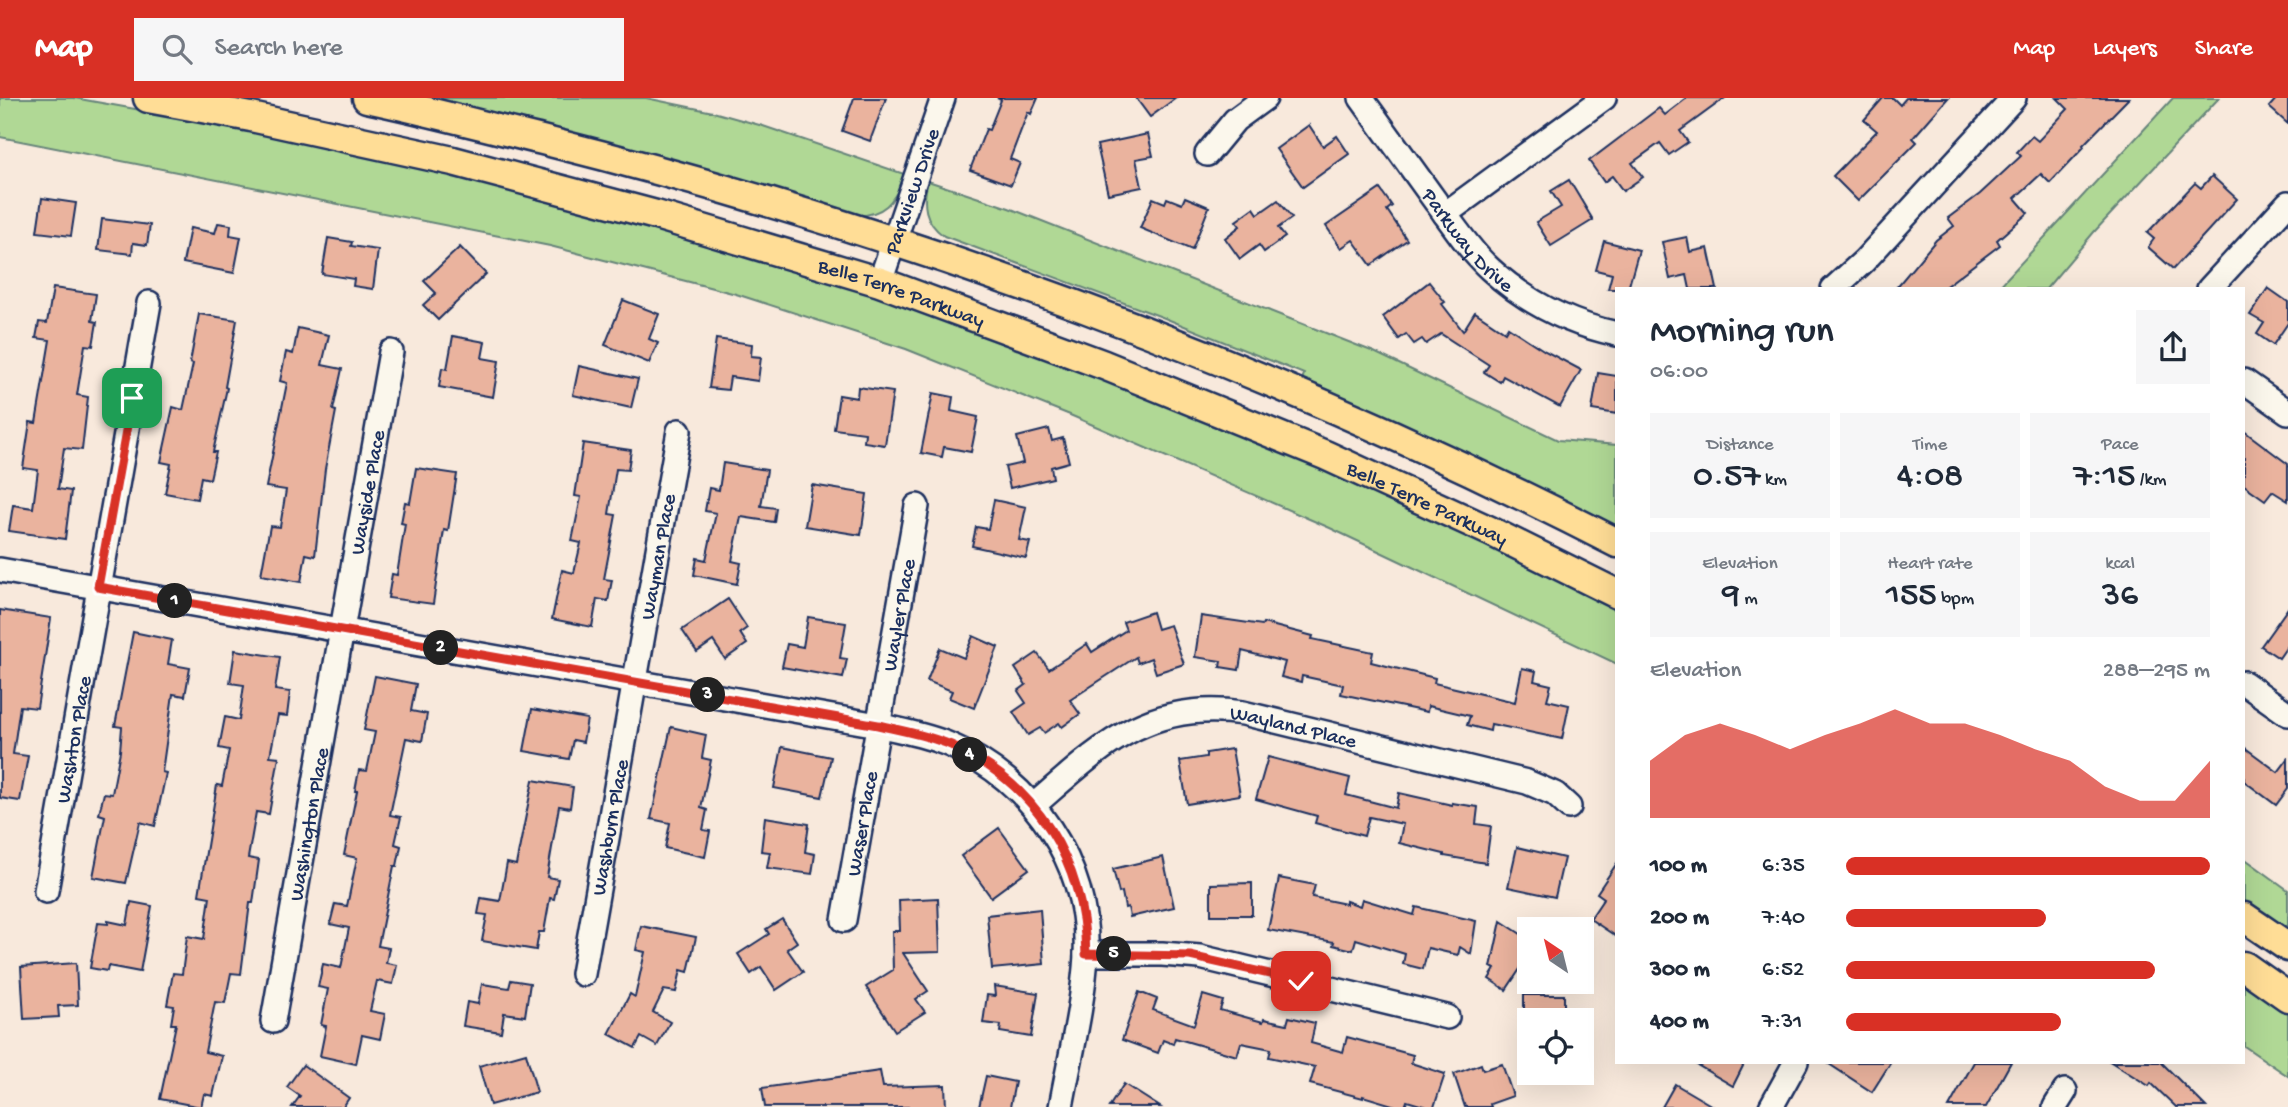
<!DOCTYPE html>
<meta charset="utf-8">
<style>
body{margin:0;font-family:"Gochi Hand",sans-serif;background:#f6f6f7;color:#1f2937;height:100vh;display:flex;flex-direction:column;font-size:26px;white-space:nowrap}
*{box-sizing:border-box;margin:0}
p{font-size:23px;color:#747a83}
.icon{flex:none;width:38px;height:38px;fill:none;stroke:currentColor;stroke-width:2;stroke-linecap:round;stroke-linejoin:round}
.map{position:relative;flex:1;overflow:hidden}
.details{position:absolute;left:1615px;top:189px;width:630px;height:777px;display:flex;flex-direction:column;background:#fff;border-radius:0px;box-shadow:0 7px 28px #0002}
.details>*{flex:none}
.needle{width:46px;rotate:325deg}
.controls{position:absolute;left:1517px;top:819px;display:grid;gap:14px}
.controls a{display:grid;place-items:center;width:77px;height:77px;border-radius:0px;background:#fff;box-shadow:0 7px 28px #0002;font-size:35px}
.pin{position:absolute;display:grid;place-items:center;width:60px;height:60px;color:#fff;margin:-30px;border-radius:14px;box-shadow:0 4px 10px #0006}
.km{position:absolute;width:35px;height:35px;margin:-18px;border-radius:50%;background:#222;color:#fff;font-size:19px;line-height:35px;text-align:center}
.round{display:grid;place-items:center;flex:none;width:74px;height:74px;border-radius:0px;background:#f6f6f7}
.headline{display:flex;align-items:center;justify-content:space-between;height:119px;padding:0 35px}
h1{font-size:38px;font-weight:600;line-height:52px}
.stats{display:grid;grid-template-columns:repeat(3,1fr);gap:10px;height:119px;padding:7px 35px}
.stats div{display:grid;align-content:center;border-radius:0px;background:#f6f6f7;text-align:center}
.stats b{font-size:35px;font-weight:600}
.stats small{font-size:19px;font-weight:400}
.stats p{font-size:19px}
.chart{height:196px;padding:14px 35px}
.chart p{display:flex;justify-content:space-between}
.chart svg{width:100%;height:126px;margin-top:7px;fill:#d93025;opacity:.7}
ul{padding:0 35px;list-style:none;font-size:23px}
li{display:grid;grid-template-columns:112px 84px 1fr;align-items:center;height:52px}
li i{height:18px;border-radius:9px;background:#d93025}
header{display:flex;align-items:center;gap:42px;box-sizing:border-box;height:98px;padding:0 35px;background:#d93025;color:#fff}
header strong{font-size:33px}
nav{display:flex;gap:38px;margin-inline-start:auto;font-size:24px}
.search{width:490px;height:63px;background:#f6f6f7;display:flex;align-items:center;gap:18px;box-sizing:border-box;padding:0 24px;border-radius:0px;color:#747a83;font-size:26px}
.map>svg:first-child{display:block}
</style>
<header>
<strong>Map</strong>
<div class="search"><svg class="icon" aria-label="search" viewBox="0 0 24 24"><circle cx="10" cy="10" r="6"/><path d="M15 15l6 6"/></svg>Search here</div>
<nav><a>Map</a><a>Layers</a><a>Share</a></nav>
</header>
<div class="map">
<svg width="2288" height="1009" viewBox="0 0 2288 1009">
<rect width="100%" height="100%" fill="#f8e9dc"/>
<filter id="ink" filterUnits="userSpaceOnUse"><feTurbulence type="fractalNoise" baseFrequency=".0143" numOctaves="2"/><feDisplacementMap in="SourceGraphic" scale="14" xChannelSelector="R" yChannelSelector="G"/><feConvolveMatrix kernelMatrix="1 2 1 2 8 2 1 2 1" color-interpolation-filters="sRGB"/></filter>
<g filter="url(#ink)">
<g fill="#b0d895" stroke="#66847a" stroke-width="2">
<polygon points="0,0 74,0 224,27 391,62 574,107 896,203 1209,319 1617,506 1617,566 1330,430 1070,317 906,251 736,196 550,148 0,39"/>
<path d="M410 0H646L713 14 763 28 907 77C893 102 888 116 857 118Z"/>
<polygon points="2173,0 2219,0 2094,134 2046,191 1997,191"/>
<path d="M928 83 1009 110 1374 254 1558 342 1617 347V433L1301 285 1304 276 1162 219 944 138C924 124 922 105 928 83Z"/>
<polygon points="2244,760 2288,792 2288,837 2244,807"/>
<polygon points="2244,880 2288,911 2288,978 2244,948"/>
</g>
<g fill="#eab39e" stroke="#1b2f5e" stroke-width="2">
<polygon points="854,0 886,0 870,43 842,33"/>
<polygon points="997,0 1038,0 1031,16 1028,14 1010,61 1020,65 1011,87 970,72 986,31 989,32 1001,2"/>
<polygon points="1136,0 1176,0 1150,19"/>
<polygon points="1687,0 1725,0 1680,33 1688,44 1669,57 1660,45 1632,65 1643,79 1623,93 1612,78 1604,84 1589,63 1659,10 1665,17"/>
<polygon points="1883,0 1893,0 1900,7 1906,0 1948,0 1913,40 1917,44 1858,103 1833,78 1877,33 1864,22"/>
<polygon points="2057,0 2129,0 2083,47 2084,49 2050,85 2041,76 2015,100 2028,115 1997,142 2000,147 1942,191 1895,191 1936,142 1954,128 1948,120 1980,96 2021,58 2017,54 2032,38 2038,43 2068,11"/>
<polygon points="2277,0 2288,0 2288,26 2269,9"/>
<polygon points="1309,27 1323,48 1337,38 1349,56 1303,89 1276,51"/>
<polygon points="1148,36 1153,58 1136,61 1142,89 1108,96 1097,47"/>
<polygon points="2212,78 2237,101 2173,171 2148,149 2154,141 2147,135 2195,85 2201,90"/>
<polygon points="1569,82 1593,122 1551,148 1536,124 1561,109 1551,93"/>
<polygon points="1380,91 1392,108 1387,112 1407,142 1371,167 1353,142 1341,150 1326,128"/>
<polygon points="1185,99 1209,109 1192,152 1140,130 1153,100 1165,105 1167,100 1182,106"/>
<polygon points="42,100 76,105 71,138 37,134"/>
<polygon points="1278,102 1292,120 1278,130 1285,139 1264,154 1259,147 1240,161 1225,140 1240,128 1236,123 1254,110 1258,116"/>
<polygon points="102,121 150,127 147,147 133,145 132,156 98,152"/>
<polygon points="218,125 231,127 230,137 241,139 234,175 183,165 190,130 215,135"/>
<polygon points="1687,139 1690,154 1708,150 1717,191 1690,191 1687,177 1670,181 1662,144"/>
<polygon points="328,140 352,144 351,148 378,152 373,191 353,188 354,181 322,176"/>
<polygon points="1604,143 1639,152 1628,191 1608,191 1612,176 1596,172"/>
<polygon points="460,149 486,176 438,222 423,207 436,195 424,183"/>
<polygon points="1429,184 1445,204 1442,206 1463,233 1475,214 1505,234 1508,229 1545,253 1581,272 1560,309 1503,278 1500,284 1484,274 1489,267 1441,236 1426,246 1422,241 1414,246 1406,236 1399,241 1383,219"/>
<polygon points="53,190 96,196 92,223 97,224 93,248 85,247 77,297 88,299 82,352 64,350 58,391 71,393 65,441 9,433 13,407 33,410 38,372 23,370 30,324 36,325 50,242 36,240 39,224 47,225"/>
<polygon points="2268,190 2288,204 2288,225 2273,247 2257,236 2264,225 2250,217"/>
<polygon points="623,202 659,216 649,241 658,245 649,265 605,247"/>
<polygon points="199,216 237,222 225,289 227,290 213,354 216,354 210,381 201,379 197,401 165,395 171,366 161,364 173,309 183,312 193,266 190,265"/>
<polygon points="298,230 329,237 322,267 342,271 333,312 336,313 325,371 315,458 306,456 301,484 261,477 270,428 280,429 286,392 266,389 287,285 280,283 286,254 293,256"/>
<polygon points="453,238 485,244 482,260 499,263 493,299 439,289 442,270 447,271"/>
<polygon points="716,241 752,246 751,258 761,259 758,283 730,279 728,292 709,290"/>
<polygon points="579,268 638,281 631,310 573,297"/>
<polygon points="1598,275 1617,278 1617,316 1592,312"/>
<polygon points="858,289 893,294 885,347 864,344 865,335 834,331 839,297 857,300"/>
<polygon points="933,295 953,299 951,313 978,319 971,354 944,349 942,359 921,355"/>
<polygon points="1049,331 1052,343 1063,340 1069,364 1051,369 1053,380 1010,390 1005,369 1023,365 1017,339"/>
<polygon points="2244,333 2288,366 2288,403 2272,393 2265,402 2244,387"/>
<polygon points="583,345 631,352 628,372 616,371 609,416 616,417 604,481 612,482 608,503 597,501 592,529 552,521 562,472 574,475 581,445 572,443 581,399 575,398"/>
<polygon points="723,365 767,372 761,408 776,410 774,424 741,419 732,463 741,465 737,486 694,477 697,460 706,462 716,415 705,413 709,390 719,392"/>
<polygon points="416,370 457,376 448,433 444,432 433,506 388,500 392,476 397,477 405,426 401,425 405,404 410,405"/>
<polygon points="812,387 867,396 861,437 805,428"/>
<polygon points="994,402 1026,409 1019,442 1030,444 1026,460 972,448 976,429 988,431"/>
<polygon points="728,501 747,530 740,535 747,546 725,561 713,543 697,554 682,532"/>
<polygon points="2288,510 2288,547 2279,560 2261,548"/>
<polygon points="0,512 51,520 37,610 20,608 13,656 28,658 20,703 0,700"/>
<polygon points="1152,514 1157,531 1170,527 1184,566 1156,575 1151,560 1138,565 1136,559 1070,602 1080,616 1062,629 1059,625 1044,635 1040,630 1028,637 1013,614 1026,605 1018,593 1026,587 1015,570 1037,555 1049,571 1087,546 1092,554 1126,532 1123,524"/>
<polygon points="1201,518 1262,527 1263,525 1313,538 1312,541 1373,554 1371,564 1435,580 1434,585 1515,604 1522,570 1536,573 1534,583 1551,587 1547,602 1569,607 1562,641 1491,626 1490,633 1467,627 1470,618 1428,608 1427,614 1341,596 1343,587 1302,578 1301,584 1281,579 1285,564 1242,553 1239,572 1220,569 1221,563 1195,559"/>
<polygon points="808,519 846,525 840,560 847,561 843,580 782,569 787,546 803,549"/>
<polygon points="133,534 172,542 168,566 190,570 185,598 173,596 162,674 166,675 155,728 140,724 126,785 93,779 105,718 99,716 104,695 112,696 120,653 122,629 115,628"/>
<polygon points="973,538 998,549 974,610 949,600 952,593 927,583 940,550 964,560"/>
<polygon points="235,552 280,559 275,592 290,594 287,618 278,617 270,658 279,659 269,716 256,714 248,760 259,762 253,805 250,805 241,876 231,875 225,905 215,904 205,954 222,958 213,998 204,996 201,1009 160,1001 176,926 171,926 174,908 167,907 173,875 182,876 187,838 204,841 210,799 199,797 217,687 222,688 229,652 219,650 225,619 239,622 244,587 230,585"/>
<polygon points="375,578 416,586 411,613 427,616 422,643 406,640 390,717 401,719 395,746 401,748 397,768 394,768 378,848 389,850 386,865 397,867 393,886 377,883 370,913 385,916 380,941 362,937 356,966 320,958 326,928 321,927 328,891 318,889 323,866 341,870 349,830 330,826 335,806 347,808 357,760 344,757 357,693 355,693 359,672 367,673 375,634 364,632"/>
<polygon points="532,611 587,621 583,644 573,642 569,661 524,653"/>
<polygon points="671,629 706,637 702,660 711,662 701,710 707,712 703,732 710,733 705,759 665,750 670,725 651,721"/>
<polygon points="782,649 831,659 822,699 774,690"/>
<polygon points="2244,649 2278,674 2288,661 2288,691 2276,707 2244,683"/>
<polygon points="1232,651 1240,697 1187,706 1180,663 1206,659 1206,655"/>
<polygon points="1268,659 1350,680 1346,697 1396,710 1399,695 1452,707 1452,705 1478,709 1476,726 1491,728 1486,765 1444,758 1444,756 1399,745 1403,726 1369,719 1364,738 1315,725 1317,718 1256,701"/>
<polygon points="533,682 573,689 570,710 559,708 547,779 558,781 554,801 550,800 544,834 539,834 536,852 482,843 487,817 478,816 481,800 500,803 507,765 516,767"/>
<polygon points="765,719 809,726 805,754 815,756 812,776 767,770 770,754 761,753"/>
<polygon points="999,730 1029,771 991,799 961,758"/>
<polygon points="1517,749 1564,760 1555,799 1508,789"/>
<polygon points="1163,759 1174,809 1130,819 1128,809 1125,810 1122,794 1119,795 1113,771"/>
<polygon points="1617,765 1617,839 1590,821 1604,800 1597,795"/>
<polygon points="1279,780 1315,787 1312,799 1346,806 1346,803 1360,808 1362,801 1414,817 1416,809 1476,823 1471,856 1460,849 1458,857 1428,850 1423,871 1403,866 1405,856 1356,841 1353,852 1333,847 1334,844 1268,832"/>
<polygon points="1252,785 1252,817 1211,817 1211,786"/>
<polygon points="938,800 940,854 903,855 928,893 916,901 925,914 895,933 866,889 893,872 892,833 900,833 899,802"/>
<polygon points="131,804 152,808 140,874 108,868 107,873 90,870 98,825 108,826 108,823 127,827"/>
<polygon points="1040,811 1044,866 992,871 987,817"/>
<polygon points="782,821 797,844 787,851 803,874 776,892 761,869 751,876 738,856 769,836 766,831"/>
<polygon points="1501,823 1530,842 1530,856 1506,892 1489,881 1495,871 1491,869"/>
<polygon points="641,828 696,839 688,874 681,872 676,894 664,892 653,914 670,924 657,948 641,939 635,950 609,936 630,896 635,899 645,854 636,852"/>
<polygon points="76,865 78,907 58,908 59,919 24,921 21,869"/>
<polygon points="511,882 530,885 525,918 504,915 501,934 463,928 467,904 478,906 482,886 509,890"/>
<polygon points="994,888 1038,895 1031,939 1000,934 1001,927 983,925 987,897 995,898"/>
<polygon points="1139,894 1157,901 1153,912 1194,927 1203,897 1223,903 1220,912 1263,924 1264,921 1287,926 1289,919 1315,925 1311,945 1343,954 1347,939 1413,957 1411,965 1445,976 1434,1009 1427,1009 1407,1003 1405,1009 1399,1009 1363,998 1363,1000 1310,986 1315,969 1269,959 1271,951 1241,945 1237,958 1175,940 1173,946 1163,942 1158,955 1122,942"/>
<rect x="1524" y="897" width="40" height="25"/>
<polygon points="526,955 537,994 490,1007 479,968"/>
<polygon points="1692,964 1745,964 1733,988"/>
<polygon points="1826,964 1891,964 1872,994"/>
<polygon points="1974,964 2011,964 1986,1009 1949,1009"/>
<polygon points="2111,964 2161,964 2206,1009 2176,1009 2151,985 2149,988"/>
<polygon points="1481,966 1483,972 1502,966 1513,998 1490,1006 1491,1009 1465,1009 1454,976"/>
<polygon points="303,967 349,1000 343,1009 292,1009 300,998 287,989"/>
<polygon points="880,973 883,989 945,987 946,1009 765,1009 762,990"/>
<polygon points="986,978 1015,984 1010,1009 979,1009"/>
<polygon points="1124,986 1160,1009 1109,1009"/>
<polygon points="1675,986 1714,1009 1662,1009"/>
</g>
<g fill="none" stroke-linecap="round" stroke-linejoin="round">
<defs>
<g id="minor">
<path id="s1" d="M1361 0C1386 35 1411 69 1436 104 1453 126 1469 152 1490 171 1526 204 1570 226 1617 236"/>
<polyline points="1207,56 1235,22 1265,0"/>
<polyline points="1445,116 1604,0"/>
<path id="s2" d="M880 184 943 0"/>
<polyline points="1833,191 1864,163 2014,0"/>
<polyline points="2209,191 2288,105"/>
<polyline points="2244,283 2288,314"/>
<path d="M0 472 878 627C902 633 927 637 950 647 1032 682 1090 766 1086 857 1083 908 1070 959 1061 1009"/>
<polyline points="2244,585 2288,616"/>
<path id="s3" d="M1034 707C1100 650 1147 601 1243 615L1527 684 1555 696 1569 709"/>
<path id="s4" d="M46 793 149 205"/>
<path id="s5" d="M844 822 917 408"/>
<polyline points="1086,856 1162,856 1200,859 1447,919"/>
<path id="s6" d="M583 876 679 333"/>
<path id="s7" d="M273 923 391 254"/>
<polyline points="1771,1009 1796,964"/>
<polyline points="2055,1009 2065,993"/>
</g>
<g id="major">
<path id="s8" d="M148 0 251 19 453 63 656 117 880 184 1104 267 1325 357 1490 433 1617 496"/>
<path d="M367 0C425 12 484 28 542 42 914 135 1276 270 1617 445"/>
<polyline points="2244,819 2288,849"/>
<polyline points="2244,868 2288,899"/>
</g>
</defs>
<use href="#minor" stroke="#1b2f5e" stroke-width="28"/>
<use href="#major" stroke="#1b2f5e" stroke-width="33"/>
<use href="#minor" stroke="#fbf7ec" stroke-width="23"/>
<use href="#major" stroke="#ffdd96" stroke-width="28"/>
</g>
</g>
<g fill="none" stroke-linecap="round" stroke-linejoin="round" filter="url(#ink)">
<defs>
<path id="route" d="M132 300 98 489 878 627C903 633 928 637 951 647 1037 686 1084 763 1086 856L1190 858 1301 883"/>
</defs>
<use href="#route" stroke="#fff" stroke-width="14"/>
<use href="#route" stroke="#d93025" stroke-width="9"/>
</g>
<g text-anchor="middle" stroke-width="7" stroke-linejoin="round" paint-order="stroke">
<g font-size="21" fill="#1b2f5e" stroke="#fbf7ec">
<text dy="7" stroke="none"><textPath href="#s2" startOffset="96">Parkview Drive</textPath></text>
<text dy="7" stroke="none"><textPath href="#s1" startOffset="178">Parkway Drive</textPath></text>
<text dy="7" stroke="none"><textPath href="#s8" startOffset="779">Belle Terre Parkway</textPath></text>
<text dy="7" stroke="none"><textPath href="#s7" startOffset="537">Wayside Place</textPath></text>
<text dy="7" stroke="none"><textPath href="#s8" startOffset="1346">Belle Terre Parkway</textPath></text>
<text dy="7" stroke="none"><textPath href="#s6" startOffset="424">Wayman Place</textPath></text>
<text dy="7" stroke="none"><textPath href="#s5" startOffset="310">Wayler Place</textPath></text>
<text dy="7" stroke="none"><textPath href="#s3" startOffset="290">Wayland Place</textPath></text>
<text dy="7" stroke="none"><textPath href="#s4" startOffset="154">Washton Place</textPath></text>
<text dy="7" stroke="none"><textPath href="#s5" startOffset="98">Waser Place</textPath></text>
<text dy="7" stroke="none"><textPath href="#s7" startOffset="200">Washington Place</textPath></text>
<text dy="7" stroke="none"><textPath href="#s6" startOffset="149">Washburn Place</textPath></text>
</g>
</g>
</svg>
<div class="controls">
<a><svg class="needle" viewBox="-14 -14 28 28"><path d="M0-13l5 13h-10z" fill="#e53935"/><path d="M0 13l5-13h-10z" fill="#747a83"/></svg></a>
<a><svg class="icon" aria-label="locate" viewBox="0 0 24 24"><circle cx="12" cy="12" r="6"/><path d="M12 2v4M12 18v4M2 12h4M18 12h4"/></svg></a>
</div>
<div class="pin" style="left:132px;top:300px;background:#1e9e55"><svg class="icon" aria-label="arrive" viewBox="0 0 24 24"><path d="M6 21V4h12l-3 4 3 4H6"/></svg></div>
<div class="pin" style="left:1301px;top:883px;background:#d93025"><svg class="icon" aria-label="check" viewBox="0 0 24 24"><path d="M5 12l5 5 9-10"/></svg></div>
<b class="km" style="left:175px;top:503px">1</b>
<b class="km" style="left:441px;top:550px">2</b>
<b class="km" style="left:708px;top:597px">3</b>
<b class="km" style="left:970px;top:657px">4</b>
<b class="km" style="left:1114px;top:856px">5</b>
<section class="details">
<div class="headline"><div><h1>Morning run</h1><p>06:00</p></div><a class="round"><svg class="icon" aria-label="share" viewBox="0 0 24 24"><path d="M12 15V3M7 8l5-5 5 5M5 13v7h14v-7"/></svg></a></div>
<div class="stats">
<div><p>Distance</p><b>0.57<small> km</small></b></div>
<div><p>Time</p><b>4:08</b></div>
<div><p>Pace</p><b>7:15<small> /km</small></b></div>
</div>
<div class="stats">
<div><p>Elevation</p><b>9<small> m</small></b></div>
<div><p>Heart rate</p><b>155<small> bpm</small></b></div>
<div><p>kcal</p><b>36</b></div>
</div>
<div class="chart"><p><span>Elevation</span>288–295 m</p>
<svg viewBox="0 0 160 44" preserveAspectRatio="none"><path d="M0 44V24L10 15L20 11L30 15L40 20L50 15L60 11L70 6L80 11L90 11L100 15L110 20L120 24L130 33L140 38L150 38L160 24V44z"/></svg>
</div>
<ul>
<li><b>100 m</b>6:35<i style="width:100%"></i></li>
<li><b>200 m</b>7:40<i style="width:55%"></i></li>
<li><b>300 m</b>6:52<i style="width:85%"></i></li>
<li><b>400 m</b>7:31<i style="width:59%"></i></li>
</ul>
</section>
</div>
